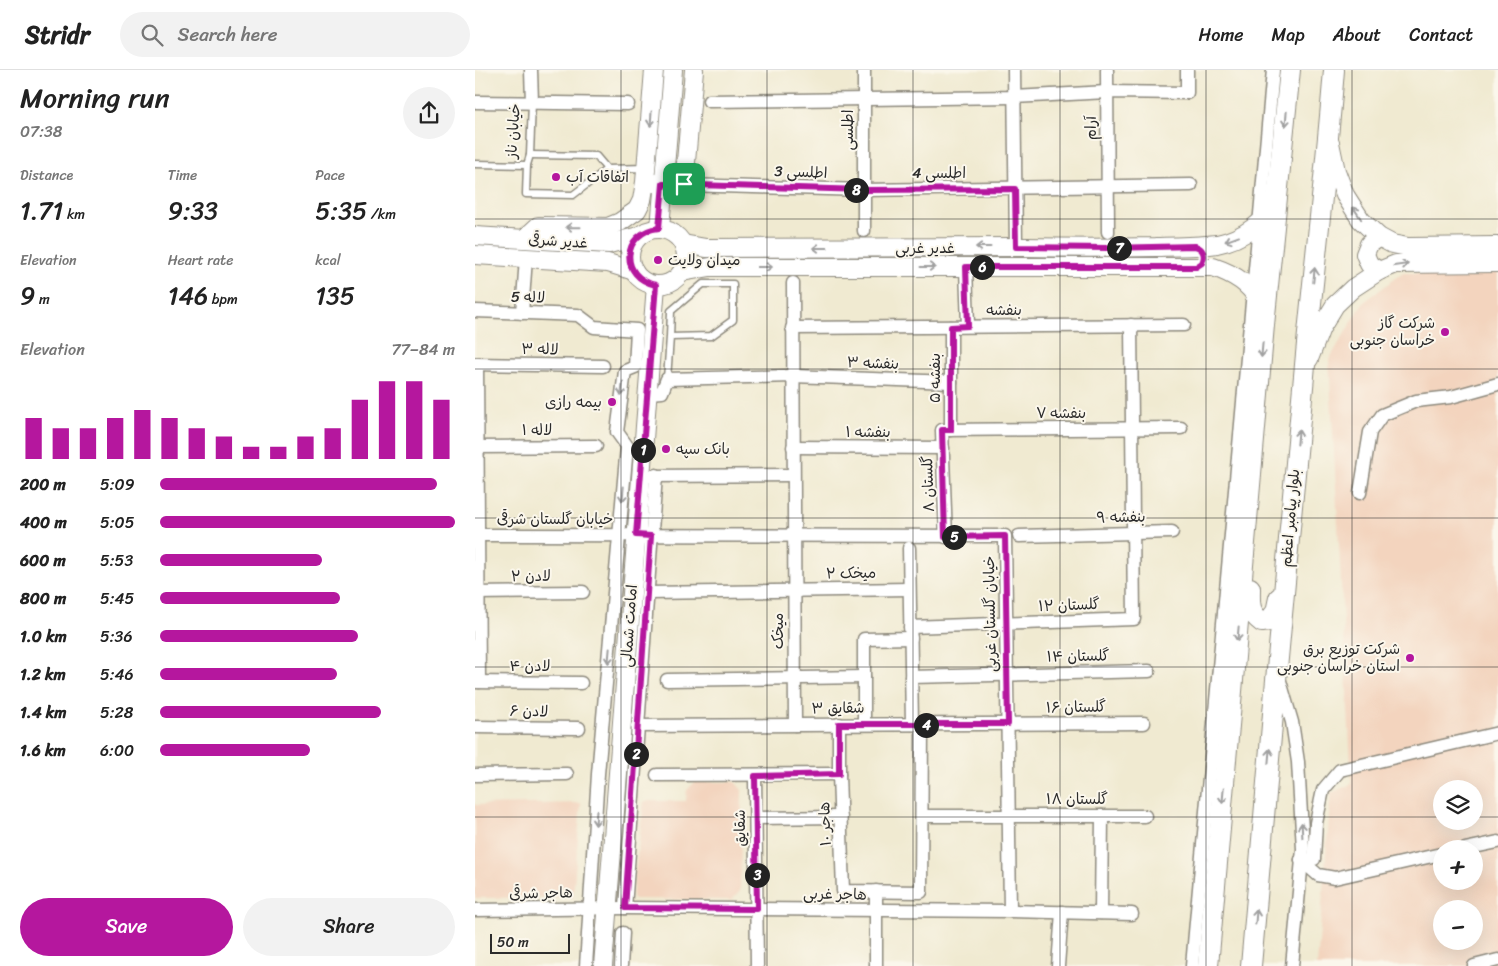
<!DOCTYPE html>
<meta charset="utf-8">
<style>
body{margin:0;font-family:Sriracha,"Playpen Sans Arabic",sans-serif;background:#f2f2f2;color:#222;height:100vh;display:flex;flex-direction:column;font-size:19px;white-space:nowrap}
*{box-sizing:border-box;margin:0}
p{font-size:16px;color:#767676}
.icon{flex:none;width:28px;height:28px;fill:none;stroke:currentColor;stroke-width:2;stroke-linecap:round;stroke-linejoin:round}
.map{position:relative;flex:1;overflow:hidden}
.sheet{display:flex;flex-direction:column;background:#fff;width:475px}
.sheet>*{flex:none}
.buttons{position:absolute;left:958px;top:710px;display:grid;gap:10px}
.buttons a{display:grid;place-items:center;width:50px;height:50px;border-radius:50%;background:#fff;box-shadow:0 5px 20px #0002;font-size:25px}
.scale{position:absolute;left:15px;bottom:12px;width:80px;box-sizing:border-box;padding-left:5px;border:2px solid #2b2b2b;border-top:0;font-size:14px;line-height:18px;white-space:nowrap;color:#2b2b2b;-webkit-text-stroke:4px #fbf7ec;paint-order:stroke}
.pin{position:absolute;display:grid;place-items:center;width:42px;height:42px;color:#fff;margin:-21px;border-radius:10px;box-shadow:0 2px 8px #0006}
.km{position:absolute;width:25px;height:25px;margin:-12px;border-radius:50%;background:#222;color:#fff;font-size:14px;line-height:25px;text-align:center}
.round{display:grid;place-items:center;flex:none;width:52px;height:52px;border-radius:26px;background:#f2f2f2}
.headline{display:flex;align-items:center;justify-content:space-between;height:85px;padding:0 20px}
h1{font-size:28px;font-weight:600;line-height:38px}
.metrics{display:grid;grid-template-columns:repeat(3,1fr);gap:8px;height:85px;padding:5px 20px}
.metrics div{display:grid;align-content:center}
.metrics b{font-size:25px;font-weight:600}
.metrics small{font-size:14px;font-weight:400}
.metrics p{font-size:14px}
.chart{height:140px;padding:10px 20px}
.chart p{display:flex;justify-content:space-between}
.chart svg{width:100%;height:90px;margin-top:5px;stroke:#b5179e;stroke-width:6}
.action{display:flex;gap:10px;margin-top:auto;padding:10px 20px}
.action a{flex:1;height:58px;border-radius:30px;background:#b5179e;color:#fff;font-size:20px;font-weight:600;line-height:58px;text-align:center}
.action a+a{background:#f2f2f2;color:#222}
ul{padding:0 20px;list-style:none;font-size:16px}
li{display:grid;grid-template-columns:80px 60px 1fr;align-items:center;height:38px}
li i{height:12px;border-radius:6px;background:#b5179e}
header{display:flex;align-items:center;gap:30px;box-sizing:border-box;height:70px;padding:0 25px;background:#fff;border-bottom:1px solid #e0e0e0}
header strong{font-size:24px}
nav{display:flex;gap:28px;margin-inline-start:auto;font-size:18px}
.search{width:350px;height:45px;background:#f2f2f2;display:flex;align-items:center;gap:12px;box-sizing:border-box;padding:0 18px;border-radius:28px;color:#767676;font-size:19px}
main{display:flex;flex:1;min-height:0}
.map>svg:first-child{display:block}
</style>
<header>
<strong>Stridr</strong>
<div class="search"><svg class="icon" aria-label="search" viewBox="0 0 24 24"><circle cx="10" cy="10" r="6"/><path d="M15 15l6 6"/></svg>Search here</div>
<nav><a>Home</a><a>Map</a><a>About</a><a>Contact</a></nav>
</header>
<main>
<section class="sheet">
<div class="headline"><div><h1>Morning run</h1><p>07:38</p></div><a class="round"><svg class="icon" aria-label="share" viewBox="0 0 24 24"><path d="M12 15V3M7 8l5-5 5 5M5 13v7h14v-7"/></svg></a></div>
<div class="metrics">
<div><p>Distance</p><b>1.71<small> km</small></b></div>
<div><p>Time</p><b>9:33</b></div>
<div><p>Pace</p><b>5:35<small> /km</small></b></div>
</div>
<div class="metrics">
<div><p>Elevation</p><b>9<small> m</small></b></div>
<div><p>Heart rate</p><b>146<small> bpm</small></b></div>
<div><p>kcal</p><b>135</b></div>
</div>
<div class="chart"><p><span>Elevation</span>77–84 m</p>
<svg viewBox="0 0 160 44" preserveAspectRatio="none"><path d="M5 44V24M15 44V29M25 44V29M35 44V24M45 44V20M55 44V24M65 44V29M75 44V33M85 44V38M95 44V38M105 44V33M115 44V29M125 44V15M135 44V6M145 44V6M155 44V15"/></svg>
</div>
<ul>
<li><b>200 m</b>5:09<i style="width:94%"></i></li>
<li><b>400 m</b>5:05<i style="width:100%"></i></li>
<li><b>600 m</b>5:53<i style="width:55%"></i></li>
<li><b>800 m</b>5:45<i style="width:61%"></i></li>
<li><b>1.0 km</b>5:36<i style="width:67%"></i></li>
<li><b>1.2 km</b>5:46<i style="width:60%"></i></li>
<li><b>1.4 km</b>5:28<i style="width:75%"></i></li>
<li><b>1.6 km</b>6:00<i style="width:51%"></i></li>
</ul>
<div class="action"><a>Save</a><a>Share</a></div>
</section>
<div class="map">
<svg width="1023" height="896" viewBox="0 0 1023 896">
<rect width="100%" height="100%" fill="#fbf7ec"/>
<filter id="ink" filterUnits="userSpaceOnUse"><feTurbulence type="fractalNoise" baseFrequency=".02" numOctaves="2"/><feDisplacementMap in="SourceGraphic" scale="10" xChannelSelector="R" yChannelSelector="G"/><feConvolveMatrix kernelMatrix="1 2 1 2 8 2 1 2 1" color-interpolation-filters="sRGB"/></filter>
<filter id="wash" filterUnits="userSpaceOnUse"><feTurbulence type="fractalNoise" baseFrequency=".0096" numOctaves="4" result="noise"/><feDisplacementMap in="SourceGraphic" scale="20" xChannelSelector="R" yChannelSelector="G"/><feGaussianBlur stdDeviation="1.12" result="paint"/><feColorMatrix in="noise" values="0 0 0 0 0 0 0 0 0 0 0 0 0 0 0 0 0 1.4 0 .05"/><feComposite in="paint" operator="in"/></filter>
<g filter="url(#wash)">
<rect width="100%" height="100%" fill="#f0ead1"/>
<g fill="#f3d4be" fill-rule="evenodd">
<path d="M927 203H1023V896H842L856 723 877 714 854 290 888 233ZM966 719H999V751H966ZM966 779H999V811H966ZM966 839H999V871H966Z"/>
<polygon points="220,712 260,712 267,720 265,821 257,830 157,829 169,731 211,731 212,720"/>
<polygon points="106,733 98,827 0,828 0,735"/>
</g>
</g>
<g filter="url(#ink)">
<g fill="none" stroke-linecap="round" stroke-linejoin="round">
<defs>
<g id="lane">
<polyline points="57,32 55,85 52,95 51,124 98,125 132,99"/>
<polyline points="55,85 121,86 132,99 171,98"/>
<polyline points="0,94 52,95"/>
<polyline points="192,309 195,267 236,266 258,250 258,214 228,214 196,241 195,267"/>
</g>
<g id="street">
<polyline points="56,0 57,32"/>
<polyline points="389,0 389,161"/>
<polyline points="539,0 541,177"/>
<polyline points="632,0 633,162"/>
<polyline points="234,31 539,27 632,22 712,23 712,0"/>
<polyline points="0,32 153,34"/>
<polyline points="209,115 389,120 716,115"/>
<polyline points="491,197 493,256"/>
<polyline points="318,213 320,655"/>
<polyline points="0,241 103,245 119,257 162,260 160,297 150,301 142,362 152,376 123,704 111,896"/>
<polyline points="47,243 51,188"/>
<polyline points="476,257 476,360"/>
<polyline points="317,258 709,255"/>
<polyline points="0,294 128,296"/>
<polyline points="2,294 4,612"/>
<polyline points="173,323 187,322 192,309 318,306 476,312"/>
<polyline points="0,377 121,376"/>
<polyline points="318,377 468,378"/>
<polyline points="173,406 318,405"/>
<polyline points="885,423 895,362 907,345 941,331 976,327 1023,314"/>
<polyline points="0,465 530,466 535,841"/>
<polyline points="544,466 697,462"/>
<polyline points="471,467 467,360 706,358"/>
<polyline points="434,478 437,654"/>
<polyline points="0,523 108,522"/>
<polyline points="173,523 434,519"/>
<polyline points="435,557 659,549 656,255"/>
<polyline points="436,607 674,601"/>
<polyline points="192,610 389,607"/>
<polyline points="805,611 817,652 823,692 828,779 817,896"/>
<polyline points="0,612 106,613"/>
<polyline points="364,654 364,704 368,821 446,822 447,655"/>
<polyline points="389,654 389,569 436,568"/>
<polyline points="162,656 669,653"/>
<polyline points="0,657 104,658"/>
<polyline points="0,705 92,704"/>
<polyline points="182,705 364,704"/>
<polyline points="280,706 282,896"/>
<polyline points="447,746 670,746"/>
<polyline points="281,748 366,747"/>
<polyline points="990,779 1023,772"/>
<polyline points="826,790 839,789 841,753 848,720 865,700 1023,663"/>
<polyline points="826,790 843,805 860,808 966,784"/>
<polyline points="150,838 181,405"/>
<polyline points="0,840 150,838 535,841 657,844"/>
<polyline points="626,843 627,746"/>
<polyline points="146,896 148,863"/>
<polyline points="401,896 401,821"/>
<polyline points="583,896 587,842"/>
<polyline points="717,896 798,0"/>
<polyline points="999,896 1023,890"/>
</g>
<g id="secondary">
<polyline points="855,73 861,101 870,125 886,150 904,167 917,174 933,177 1023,176"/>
<polyline points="178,113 209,115 219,0"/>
<polyline points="185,158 198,0"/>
<circle cx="183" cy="187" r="28"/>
<polyline points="0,166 134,174 164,166"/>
<polyline points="904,167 894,174 890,184 894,194 904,201"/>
<polyline points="49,169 63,156 133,157 145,152 162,140 167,130 170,112 179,0"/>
<path d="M208 174 231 178C337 178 443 177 549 177 593 178 637 178 681 177 701 176 722 177 742 174 764 170 796 151 801 127"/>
<polyline points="0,185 133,193 159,201"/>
<path d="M207 202 235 197H738C756 203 774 212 783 230 785 236 786 244 788 250"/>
<polyline points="834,289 846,258 860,235 878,218 904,201 921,194 1023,193"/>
<polyline points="128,896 181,215"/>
</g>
<g id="primary">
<path d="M775 518C775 533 773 542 787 552L794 551 801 542 804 528"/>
<polyline points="733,896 789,255 815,0"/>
<path d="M776 896C793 699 810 503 829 306 838 204 851 102 859 0"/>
</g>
</defs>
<use href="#lane" stroke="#8e8a7e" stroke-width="9"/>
<use href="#street" stroke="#8e8a7e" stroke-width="15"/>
<use href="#secondary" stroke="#8e8a7e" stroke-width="20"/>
<use href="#primary" stroke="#8e8a7e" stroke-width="22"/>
<use href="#lane" stroke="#fff" stroke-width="6"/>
<use href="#street" stroke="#fff" stroke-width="12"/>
<use href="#secondary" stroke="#fff" stroke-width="18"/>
<use href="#primary" stroke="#fff" stroke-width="20"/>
</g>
<defs><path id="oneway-shaft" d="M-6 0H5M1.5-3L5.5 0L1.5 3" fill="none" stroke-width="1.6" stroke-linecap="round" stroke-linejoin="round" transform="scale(1.25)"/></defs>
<g stroke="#a0a0a0">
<use href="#oneway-shaft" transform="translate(176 49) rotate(94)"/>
<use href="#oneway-shaft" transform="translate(811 49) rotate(95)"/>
<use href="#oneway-shaft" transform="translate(882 143) rotate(-124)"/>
<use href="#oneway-shaft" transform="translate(98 157) rotate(-179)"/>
<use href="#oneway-shaft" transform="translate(757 169) rotate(160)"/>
<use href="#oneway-shaft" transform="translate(508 177) rotate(180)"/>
<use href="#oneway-shaft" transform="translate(345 178) rotate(-180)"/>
<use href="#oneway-shaft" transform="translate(926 195) rotate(-8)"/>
<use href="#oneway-shaft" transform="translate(290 197)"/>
<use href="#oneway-shaft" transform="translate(453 197)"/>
<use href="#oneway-shaft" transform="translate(839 205) rotate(-84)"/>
<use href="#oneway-shaft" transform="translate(787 280) rotate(95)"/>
<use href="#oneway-shaft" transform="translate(147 319) rotate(97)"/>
<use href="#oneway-shaft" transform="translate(823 367) rotate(-85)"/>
<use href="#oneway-shaft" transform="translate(148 424) rotate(95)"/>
<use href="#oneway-shaft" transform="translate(763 564) rotate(95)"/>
<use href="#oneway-shaft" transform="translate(134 586) rotate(95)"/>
<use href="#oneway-shaft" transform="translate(794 686) rotate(-85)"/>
<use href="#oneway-shaft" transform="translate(748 726) rotate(95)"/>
<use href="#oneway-shaft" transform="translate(121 748) rotate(94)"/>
<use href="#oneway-shaft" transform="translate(827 760) rotate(-93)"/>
<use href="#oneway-shaft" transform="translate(781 847) rotate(-85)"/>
</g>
</g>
<g fill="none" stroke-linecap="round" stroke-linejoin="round" filter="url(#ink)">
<defs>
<path id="route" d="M188 114 389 120 540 119 541 177 633 178 720 176C728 178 731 185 727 193L721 197H491L493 256 476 257V360H467L470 467 530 466 533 654H364V704L280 706 282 839 150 838 176 466 161 465 181 215C144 208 146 162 184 158Z"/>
</defs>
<use href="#route" stroke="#fff" stroke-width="10"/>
<use href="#route" stroke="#b5179e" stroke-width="6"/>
</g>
<path fill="none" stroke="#2b2b2b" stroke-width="1" stroke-opacity="0.55" d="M146 0V896M292 0V896M438 0V896M585 0V896M731 0V896M877 0V896M0 149H1023M0 299H1023M0 448H1023M0 597H1023M0 747H966M999 747H1023"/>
<g fill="#b5179e" stroke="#fbf7ec" stroke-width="2">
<circle cx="81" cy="107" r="5"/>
<circle cx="183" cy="190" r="5"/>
<circle cx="970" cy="262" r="5"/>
<circle cx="137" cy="332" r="5"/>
<circle cx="191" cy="379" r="5"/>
<circle cx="935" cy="588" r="5"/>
</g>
<g text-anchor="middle" stroke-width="4" stroke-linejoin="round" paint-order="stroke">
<g font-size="15" fill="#2b2b2b" stroke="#fbf7ec">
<text transform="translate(616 58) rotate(-90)" y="5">آرام</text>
<text transform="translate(373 60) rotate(-90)" y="5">اطلسی</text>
<text transform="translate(38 61) rotate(-86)" y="5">خیابان ناز</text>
<text transform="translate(326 102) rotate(2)" y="5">اطلسی 3</text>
<text x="464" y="108">اطلسی 4</text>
<text transform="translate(83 171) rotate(4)" y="5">غدیر شرقی</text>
<text x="450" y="183">غدیر غربی</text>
<text transform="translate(53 227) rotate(2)" y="5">لاله 5</text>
<text x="529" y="245">بنفشه</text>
<text transform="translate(65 279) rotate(1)" y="5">لاله ۳</text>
<text transform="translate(398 293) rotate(2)" y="5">بنفشه ۳</text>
<text transform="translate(460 308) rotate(-90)" y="5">بنفشه ۵</text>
<text x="586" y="348">بنفشه ۷</text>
<text x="62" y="365">لاله ۱</text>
<text x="393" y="367">بنفشه ۱</text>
<text transform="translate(453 414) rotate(-92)" y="5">گلستان ۸</text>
<text transform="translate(646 447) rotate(-1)" y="5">بنفشه ۹</text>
<text transform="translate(815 448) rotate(-85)" y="5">بلوار پیامبر اعظم</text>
<text x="80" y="454">خیابان گلستان شرقی</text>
<text transform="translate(376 503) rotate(-1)" y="5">میخک ۲</text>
<text transform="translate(56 506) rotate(-1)" y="5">لادن ۲</text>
<text transform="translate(594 535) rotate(-2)" y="5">گلستان ۱۲</text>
<text transform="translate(515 544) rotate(-91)" y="5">خیابان گلستان غربی</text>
<text transform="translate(154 556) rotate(-86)" y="5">امامت شمالی</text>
<text transform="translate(303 561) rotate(-90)" y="5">میخک</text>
<text transform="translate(603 586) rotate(-1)" y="5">گلستان ۱۴</text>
<text x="55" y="601">لادن ۴</text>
<text transform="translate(601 637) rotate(-1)" y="5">گلستان ۱۶</text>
<text transform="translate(363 638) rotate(-1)" y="5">شقایق ۳</text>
<text transform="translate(54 641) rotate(1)" y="5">لادن ۶</text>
<text x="602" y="734">گلستان ۱۸</text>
<text transform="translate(350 754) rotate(-92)" y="5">هاجر ۱۰</text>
<text transform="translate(265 758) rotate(-91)" y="5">شقایق</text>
<text transform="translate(66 823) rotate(-1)" y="5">هاجر شرقی</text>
<text transform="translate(360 824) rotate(1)" y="5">هاجر غربی</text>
</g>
<g font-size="15" fill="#2b2b2b" stroke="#fbf7ec" text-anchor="start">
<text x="91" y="112">اتفاقات آب</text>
<text x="193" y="195">میدان ولایت</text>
<text x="960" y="258" text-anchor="end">شرکت گاز<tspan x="960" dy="17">خراسان جنوبی</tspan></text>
<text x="127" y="337" text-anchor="end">بیمه رازی</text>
<text x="201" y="384">بانک سپه</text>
<text x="925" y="584" text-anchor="end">شرکت توزیع برق<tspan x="925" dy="17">استان خراسان جنوبی</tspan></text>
</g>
</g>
</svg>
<div class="buttons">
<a><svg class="icon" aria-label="layers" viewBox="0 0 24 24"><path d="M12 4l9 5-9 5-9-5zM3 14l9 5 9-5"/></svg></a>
<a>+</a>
<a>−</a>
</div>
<div class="scale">50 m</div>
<div class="pin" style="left:209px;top:114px;background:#1e9e55"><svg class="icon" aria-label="arrive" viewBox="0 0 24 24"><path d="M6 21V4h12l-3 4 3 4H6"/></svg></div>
<b class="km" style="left:168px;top:380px">1</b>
<b class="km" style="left:161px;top:684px">2</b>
<b class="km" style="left:282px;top:805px">3</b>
<b class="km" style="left:451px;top:655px">4</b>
<b class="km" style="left:479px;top:467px">5</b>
<b class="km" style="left:507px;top:197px">6</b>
<b class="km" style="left:644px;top:178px">7</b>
<b class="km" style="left:381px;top:120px">8</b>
</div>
</main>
